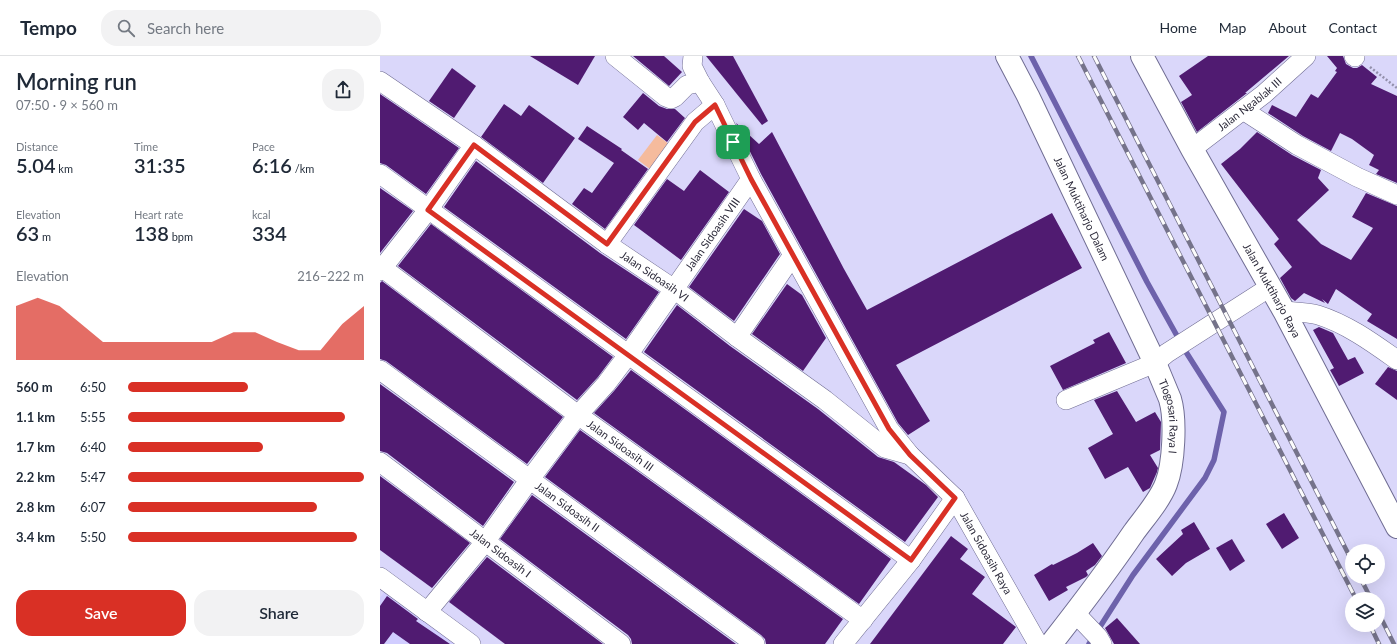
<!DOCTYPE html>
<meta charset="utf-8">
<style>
body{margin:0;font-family:Lato,sans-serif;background:#f2f2f3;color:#1f2937;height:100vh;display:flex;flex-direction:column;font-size:15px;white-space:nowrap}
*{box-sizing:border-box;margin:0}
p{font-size:13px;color:#747a83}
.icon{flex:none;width:22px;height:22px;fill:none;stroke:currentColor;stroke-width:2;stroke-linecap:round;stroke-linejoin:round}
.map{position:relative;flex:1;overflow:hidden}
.panel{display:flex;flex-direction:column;background:#fff;width:380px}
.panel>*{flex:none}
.tools{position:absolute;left:965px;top:488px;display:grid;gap:8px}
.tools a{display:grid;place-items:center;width:40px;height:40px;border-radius:50%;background:#fff;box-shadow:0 4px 16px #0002;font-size:20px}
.pin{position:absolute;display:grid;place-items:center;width:34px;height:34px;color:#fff;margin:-17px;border-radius:8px;box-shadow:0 2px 6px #0006}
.round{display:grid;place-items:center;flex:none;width:42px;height:42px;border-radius:16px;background:#f2f2f3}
.overview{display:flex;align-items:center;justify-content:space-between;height:68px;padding:0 16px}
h1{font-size:22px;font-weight:600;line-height:30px}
.figures{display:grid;grid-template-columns:repeat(3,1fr);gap:6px;height:68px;padding:4px 16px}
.figures div{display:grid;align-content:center}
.figures b{font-size:20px;font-weight:600}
.figures small{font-size:11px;font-weight:400}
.figures p{font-size:11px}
.chart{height:112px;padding:8px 16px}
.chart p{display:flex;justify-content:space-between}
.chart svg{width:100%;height:72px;margin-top:4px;fill:#d93025;opacity:.7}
.button{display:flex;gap:8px;margin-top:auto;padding:8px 16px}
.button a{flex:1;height:46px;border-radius:16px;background:#d93025;color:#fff;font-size:16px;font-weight:600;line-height:46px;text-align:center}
.button a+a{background:#f2f2f3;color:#1f2937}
ul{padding:0 16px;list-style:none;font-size:13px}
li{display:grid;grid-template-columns:64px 48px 1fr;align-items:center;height:30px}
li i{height:10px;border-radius:5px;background:#d93025}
header{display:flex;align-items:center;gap:24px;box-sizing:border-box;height:56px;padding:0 20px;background:#fff;border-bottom:1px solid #e0e1e3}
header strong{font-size:19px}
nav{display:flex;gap:22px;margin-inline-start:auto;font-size:14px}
.search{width:280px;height:36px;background:#f2f2f3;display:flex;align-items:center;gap:10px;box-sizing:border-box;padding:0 14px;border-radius:16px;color:#747a83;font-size:15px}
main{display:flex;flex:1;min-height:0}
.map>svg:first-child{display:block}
</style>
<header>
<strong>Tempo</strong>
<div class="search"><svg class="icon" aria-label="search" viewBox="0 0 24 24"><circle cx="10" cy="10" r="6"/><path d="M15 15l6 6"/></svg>Search here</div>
<nav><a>Home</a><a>Map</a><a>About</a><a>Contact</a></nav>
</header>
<main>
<section class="panel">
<div class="overview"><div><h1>Morning run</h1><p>07:50 · 9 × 560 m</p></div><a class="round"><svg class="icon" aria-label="share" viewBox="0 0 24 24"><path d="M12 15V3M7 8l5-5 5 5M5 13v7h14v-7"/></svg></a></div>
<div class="figures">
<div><p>Distance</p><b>5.04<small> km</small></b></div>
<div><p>Time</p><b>31:35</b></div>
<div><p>Pace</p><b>6:16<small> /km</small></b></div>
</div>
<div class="figures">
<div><p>Elevation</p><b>63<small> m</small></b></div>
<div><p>Heart rate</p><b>138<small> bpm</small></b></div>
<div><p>kcal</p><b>334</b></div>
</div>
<div class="chart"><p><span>Elevation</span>216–222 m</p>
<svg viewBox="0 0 160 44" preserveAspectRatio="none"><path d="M0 44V11L10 6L20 11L30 22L40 33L50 33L60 33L70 33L80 33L90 33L100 27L110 27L120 33L130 38L140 38L150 22L160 11V44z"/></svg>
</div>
<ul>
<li><b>560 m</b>6:50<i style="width:51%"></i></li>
<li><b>1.1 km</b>5:55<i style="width:92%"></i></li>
<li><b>1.7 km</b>6:40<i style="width:57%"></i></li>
<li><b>2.2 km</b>5:47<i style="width:100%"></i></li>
<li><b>2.8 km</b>6:07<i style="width:80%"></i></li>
<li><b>3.4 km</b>5:50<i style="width:97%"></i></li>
</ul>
<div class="button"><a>Save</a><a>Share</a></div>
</section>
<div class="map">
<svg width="1017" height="588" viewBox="0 0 1017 588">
<rect width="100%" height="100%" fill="#dad7fa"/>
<polygon fill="#d1cdff" points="7,532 85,588 0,588 0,542"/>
<polygon fill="#f5bb9d" points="277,79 293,91 274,116 258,104"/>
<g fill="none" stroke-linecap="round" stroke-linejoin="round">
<polyline stroke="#6d62ab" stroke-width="5.5" points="651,0 767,226 806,296 844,356 834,404 825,422 753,519 709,588"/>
</g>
<g fill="#501b71">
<polygon points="150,0 215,0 198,29"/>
<polygon points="253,0 284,0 302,16 289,30"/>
<polygon points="326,0 353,0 388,65 382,69"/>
<polygon points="828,0 909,0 865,37 867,37 817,76 801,46 812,39 799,20"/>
<polygon points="947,0 963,0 966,8 973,12 977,12 982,9 997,21 991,28 1017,40 1017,127 996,118 999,114 989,109 994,99 972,83 960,77 951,95 923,80 888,57 892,49 916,61 931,38 938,42 957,16 955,15 957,12"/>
<polygon points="72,12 96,30 74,62 49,45"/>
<polygon points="263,37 279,50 287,53 295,53 305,62 287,86 264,67 258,74 243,61"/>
<polygon points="0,38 79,92 46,138 6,109 0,107"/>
<polygon points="124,48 141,60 149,49 195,82 163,127 101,81"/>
<polygon points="356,67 379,88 392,76 464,213 487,254 672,157 702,212 516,309 550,365 528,379 518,367 381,118"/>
<polygon points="207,70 242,93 241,94 268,113 225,173 192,148 204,132 212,137 234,107 198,83"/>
<polygon points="877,76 912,99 941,114 938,122 949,134 917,164 941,188 971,204 993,172 972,161 986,137 1017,150 1017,283 987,265 992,258 956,233 948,248 942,243 945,247 924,237 915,245 911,242 900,222 912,211 894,188 899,183 841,108 860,93"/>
<polygon points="96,105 220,197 279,236 246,283 64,151"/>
<polygon points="320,114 349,136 301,204 254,169 287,123 304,135"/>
<polygon points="0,132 33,155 0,197"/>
<polygon points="364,153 382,165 400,198 354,265 309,231"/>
<polygon points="51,168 233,301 218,321 197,344 18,210"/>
<polygon points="2,225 183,361 147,408 6,305 0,303 0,227"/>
<polygon points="407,228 422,239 446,282 423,315 372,278"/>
<polygon points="297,249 350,290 438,353 498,401 514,406 546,429 558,441 525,486 264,296"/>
<polygon points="939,271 953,277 968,304 975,301 984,317 959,330 950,314 954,312 933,274"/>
<polygon points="729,276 746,307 683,334 670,310 715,287 713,284"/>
<polygon points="1008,311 1017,315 1017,344 995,328"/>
<polygon points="251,314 511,503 479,548 214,357 234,335"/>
<polygon points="0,328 134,426 103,470 7,397 0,395"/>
<polygon points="737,335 756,366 775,356 781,366 780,394 770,399 778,412 777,416 770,432 763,436 748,411 725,423 708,392 733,378 714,344"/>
<polygon points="200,374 463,563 445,588 386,588 385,583 381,579 165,421"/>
<polygon points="0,420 90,487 52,532 0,494"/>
<polygon points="152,439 356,588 252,588 251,583 248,579 120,483"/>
<polygon points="904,457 919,482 902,493 886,468"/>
<polygon points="814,466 830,493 806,507 792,520 776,503 803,478 801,474"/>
<polygon points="571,480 588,493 580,503 605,521 592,538 636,571 623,588 490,588"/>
<polygon points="852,483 865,505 850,515 836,492"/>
<polygon points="713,487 722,500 715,509 706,515 708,519 706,521 686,531 688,534 669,545 654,519 672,508 673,509 697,497"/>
<polygon points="107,501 223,588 125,588 69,546"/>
<polygon points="7,540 38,563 36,565 70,588 30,588 13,576 4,588 0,588 0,550"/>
<polygon points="737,562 760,588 734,588 725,572"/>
</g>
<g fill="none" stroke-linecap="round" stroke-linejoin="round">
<defs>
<g id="minor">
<polyline points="235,0 286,41 291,43 295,41 307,29 320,26"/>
<path id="s1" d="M313 0 312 10 320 26 335 49 371 123 509 373 530 399 575 442 658 588"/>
<polyline points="974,0 975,1"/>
<path id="s2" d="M0 25 94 89 227 188 294 233 357 281 445 344 505 392 530 399"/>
<polyline points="863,54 917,89 977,121 1017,139"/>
<path id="s3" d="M812 93 884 38 926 0"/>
<polyline points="0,118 531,504"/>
<polyline points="227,188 315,66 335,49"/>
<path id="s4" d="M0 210 198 359 483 564"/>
<polyline points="0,215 48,154 94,89"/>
<path d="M904 255C915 256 928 256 938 259 967 268 993 287 1017 304"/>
<polyline points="357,281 413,199"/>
<path id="s5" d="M0 314 375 588"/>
<polyline points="686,344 775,307 787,297 890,231"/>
<path id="s6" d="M0 406 241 588"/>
<polyline points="0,521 91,588"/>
<path id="s7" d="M47 556 105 486 150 423 198 359 226 328 248 299 371 123"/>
<polyline points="695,557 718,581 722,588"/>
<polyline points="463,588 531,504 575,442"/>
</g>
<g id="tertiary">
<path id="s8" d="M627 0 648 40 775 307C780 319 785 331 790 343 796 363 794 408 786 428 780 444 765 461 754 476 728 514 700 551 671 588"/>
<path id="s9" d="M762 0 812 93 904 255 1017 471"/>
</g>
</defs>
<use href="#minor" stroke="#706d93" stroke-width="20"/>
<use href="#tertiary" stroke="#706d93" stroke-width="24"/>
<polyline stroke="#9390ab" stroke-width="2.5" stroke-dasharray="2 2" stroke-linecap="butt" points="990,11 1017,32"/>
<use href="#minor" stroke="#fff" stroke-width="19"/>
<use href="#tertiary" stroke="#fff" stroke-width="22"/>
<defs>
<g id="rail">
<polyline points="698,0 976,543"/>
<polyline points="714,0 972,505"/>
<polyline points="980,521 991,543"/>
<polyline points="998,556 1014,588"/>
<polyline points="990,569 999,588"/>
</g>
</defs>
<use href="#rail" stroke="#75738a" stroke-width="4.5"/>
<use href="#rail" stroke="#fcfcfc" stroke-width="3" stroke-dasharray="9" stroke-linecap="butt"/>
</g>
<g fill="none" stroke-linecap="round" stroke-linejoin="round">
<defs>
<polygon id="route" points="335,49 371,123 509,373 530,399 575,442 531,504 48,154 94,89 227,188 315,66"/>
</defs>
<use href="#route" stroke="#fff" stroke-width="8"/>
<use href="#route" stroke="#d93025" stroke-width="5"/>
</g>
<g text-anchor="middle" stroke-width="4" stroke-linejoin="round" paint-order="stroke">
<g font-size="11" fill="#2d2b3b" stroke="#fcfcfc">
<text dy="4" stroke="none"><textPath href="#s3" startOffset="73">Jalan Ngablak III</textPath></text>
<text dy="4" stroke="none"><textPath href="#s8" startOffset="170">Jalan Muktiharjo Dalam</textPath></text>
<text dy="4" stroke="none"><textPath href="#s7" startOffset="474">Jalan Sidoasih VIII</textPath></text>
<text dy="4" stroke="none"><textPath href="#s2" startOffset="337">Jalan Sidoasih VI</textPath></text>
<text dy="4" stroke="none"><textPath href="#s9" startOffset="268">Jalan Muktiharjo Raya</textPath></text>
<text dy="4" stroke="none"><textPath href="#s8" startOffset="397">Tlogosari Raya I</textPath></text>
<text dy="4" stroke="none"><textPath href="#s4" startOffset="300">Jalan Sidoasih III</textPath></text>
<text dy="4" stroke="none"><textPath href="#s5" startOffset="232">Jalan Sidoasih II</textPath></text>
<text dy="4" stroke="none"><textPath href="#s6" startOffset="151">Jalan Sidoasih I</textPath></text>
<text dy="4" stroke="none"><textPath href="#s1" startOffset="582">Jalan Sidoasih Raya</textPath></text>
</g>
</g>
</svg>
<div class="tools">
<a><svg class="icon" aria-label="locate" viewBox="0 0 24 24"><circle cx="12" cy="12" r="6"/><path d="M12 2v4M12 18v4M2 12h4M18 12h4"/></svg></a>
<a><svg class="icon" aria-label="layers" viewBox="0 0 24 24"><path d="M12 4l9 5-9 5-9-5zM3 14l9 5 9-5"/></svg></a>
</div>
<div class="pin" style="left:353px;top:86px;background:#1e9e55"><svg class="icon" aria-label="arrive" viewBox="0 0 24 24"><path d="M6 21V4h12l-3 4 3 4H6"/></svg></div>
</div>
</main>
